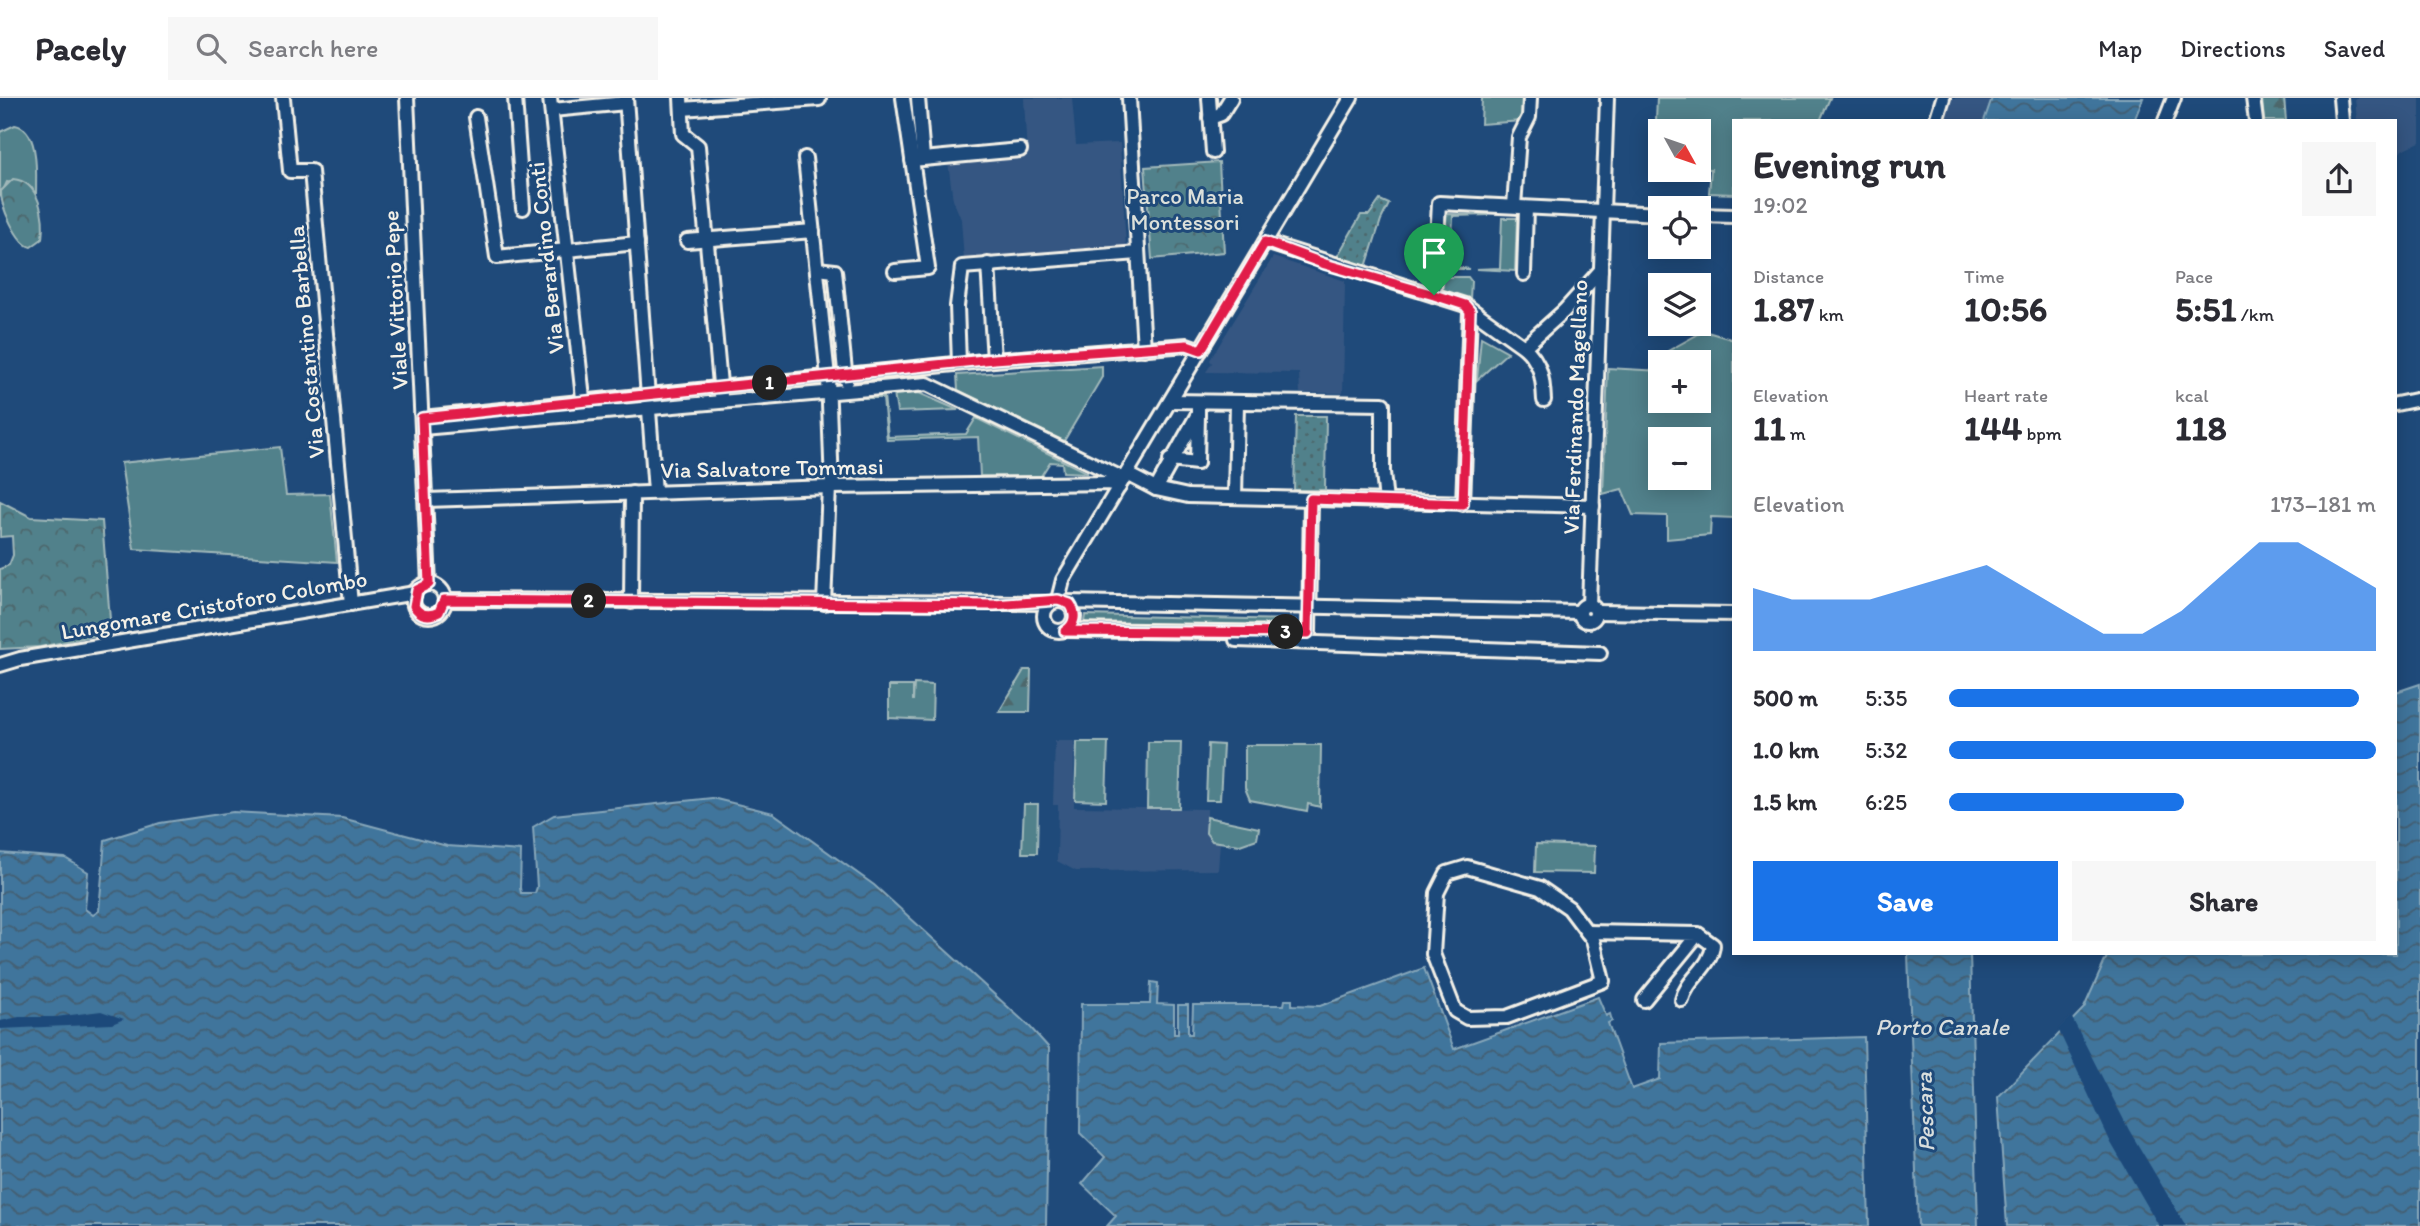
<!DOCTYPE html>
<meta charset="utf-8">
<style>
body{margin:0;font-family:Itim,sans-serif;background:#f7f7f7;color:#2b2b33;height:100vh;display:flex;flex-direction:column;font-size:26px;white-space:nowrap}
*{box-sizing:border-box;margin:0}
p{font-size:23px;color:#7c7c81}
.icon{flex:none;width:38px;height:38px;fill:none;stroke:currentColor;stroke-width:2;stroke-linecap:round;stroke-linejoin:round}
.map{position:relative;flex:1;overflow:hidden}
.sheet{position:absolute;left:1732px;top:21px;width:665px;height:836px;display:flex;flex-direction:column;background:#fff;border-radius:0px;box-shadow:0 4px 18px #0003}
.sheet>*{flex:none}
.needle{width:46px;rotate:130deg}
.buttons{position:absolute;left:1648px;top:21px;display:grid;gap:14px}
.buttons a{display:grid;place-items:center;width:63px;height:63px;border-radius:0px;background:#fff;box-shadow:0 4px 18px #0003;font-size:35px}
.pin{position:absolute;display:grid;place-items:center;width:60px;height:60px;color:#fff;margin:-72px -30px;border-radius:50% 50% 50% 0;rotate:-45deg;box-shadow:0 0 7px #0007}
.pin .icon{rotate:45deg}
.km{position:absolute;width:35px;height:35px;margin:-18px;border-radius:50%;background:#222;color:#fff;font-size:19px;line-height:35px;text-align:center}
.round{display:grid;place-items:center;flex:none;width:74px;height:74px;border-radius:0px;background:#f7f7f7}
.summary{display:flex;align-items:center;justify-content:space-between;height:119px;padding:0 21px}
h1{font-size:38px;font-weight:700;line-height:52px}
.figures{display:grid;grid-template-columns:repeat(3,1fr);gap:10px;height:119px;padding:7px 21px}
.figures div{display:grid;align-content:center}
.figures b{font-size:35px;font-weight:700}
.figures small{font-size:19px;font-weight:400}
.figures p{font-size:19px}
.chart{height:196px;padding:14px 21px}
.chart p{display:flex;justify-content:space-between}
.chart svg{width:100%;height:126px;margin-top:7px;fill:#1a73e8;opacity:.7}
.action{display:flex;gap:14px;margin-top:auto;padding:14px 21px}
.action a{flex:1;height:80px;border-radius:0px;background:#1a73e8;color:#fff;font-size:28px;font-weight:700;line-height:80px;text-align:center}
.action a+a{background:#f7f7f7;color:#2b2b33}
ul{padding:0 21px;list-style:none;font-size:23px}
li{display:grid;grid-template-columns:112px 84px 1fr;align-items:center;height:52px}
li i{height:18px;border-radius:9px;background:#1a73e8}
header{display:flex;align-items:center;gap:42px;box-sizing:border-box;height:98px;padding:0 35px;background:#fff;border-bottom:2px solid #e1e1e2}
header strong{font-size:33px}
nav{display:flex;gap:38px;margin-inline-start:auto;font-size:24px}
.search{width:490px;height:63px;background:#f7f7f7;display:flex;align-items:center;gap:18px;box-sizing:border-box;padding:0 24px;border-radius:0px;color:#7c7c81;font-size:26px}
.map>svg:first-child{display:block}
</style>
<header>
<strong>Pacely</strong>
<div class="search"><svg class="icon" aria-label="search" viewBox="0 0 24 24"><circle cx="10" cy="10" r="6"/><path d="M15 15l6 6"/></svg>Search here</div>
<nav><a>Map</a><a>Directions</a><a>Saved</a></nav>
</header>
<div class="map">
<svg width="2420" height="1128" viewBox="0 0 2420 1128">
<defs>
<pattern id="forest-firs" width="22" height="20" patternUnits="userSpaceOnUse" patternTransform="scale(1.75)"><rect width="22" height="20" fill="#51818b"/><path d="M5 1l3.5 6h-7zM16 11l3.5 6h-7z" fill="#4d676c"/></pattern>
<pattern id="park-crowns" width="20" height="18" patternUnits="userSpaceOnUse" patternTransform="scale(1.75)"><rect width="20" height="18" fill="#51818b"/><path d="M2 6a3 3 0 1 1 6 0M12 15a3 3 0 1 1 6 0" fill="none" stroke="#4d676c"/></pattern>
<pattern id="garden-dots" width="8" height="8" patternUnits="userSpaceOnUse" patternTransform="scale(1.75)"><rect width="8" height="8" fill="#51818b"/><path d="M2 2h.1M6 6h.1" fill="none" stroke="#4d676c" stroke-width="1.8" stroke-linecap="round"/></pattern>
<pattern id="water-waves" width="16" height="10" patternUnits="userSpaceOnUse" patternTransform="scale(1.75)"><rect width="16" height="10" fill="#3f759c"/><path d="M0 5q4-4 8 0t8 0" fill="none" stroke="#445e71"/></pattern>
</defs>
<rect width="100%" height="100%" fill="#1f4a7a"/>
<filter id="ink" filterUnits="userSpaceOnUse"><feTurbulence type="fractalNoise" baseFrequency=".0143" numOctaves="2"/><feDisplacementMap in="SourceGraphic" scale="14" xChannelSelector="R" yChannelSelector="G"/><feConvolveMatrix kernelMatrix="1 2 1 2 8 2 1 2 1" color-interpolation-filters="sRGB"/></filter>
<g filter="url(#ink)">
<g fill="#365782">
<polygon points="1024,0 1072,0 1076,47 1120,45 1126,150 964,162 961,121 953,102 948,64 1027,59"/>
<polygon points="1951,0 1992,0 1984,23 1944,23"/>
<polygon points="2355,0 2420,0 2420,44 2402,52 2396,60 2396,23 2357,23"/>
<polygon points="1273,159 1345,183 1343,295 1300,295 1299,275 1206,274 1212,265 1210,262"/>
<polygon points="1055,643 1074,643 1074,709 1207,711 1207,735 1212,743 1220,744 1218,772 1076,773 1057,763 1058,707 1053,707"/>
</g>
<g fill="#51818b" stroke="#a2b9ba" stroke-width="2" fill-rule="evenodd">
<polygon points="1482,0 1527,0 1522,23 1481,26"/>
<polygon points="1657,0 1830,0 1820,23 1734,23 1734,96 1709,95 1711,71 1699,71 1699,33 1661,33 1661,69 1656,23"/>
<path d="M15 27C40 31 36 76 36 97L32 90 7 84 0 99V34Z"/>
<polygon points="1446,116 1489,117 1453,118 1451,168 1469,171 1443,171"/>
<polygon points="1502,120 1517,120 1515,173 1476,171 1500,170"/>
<polygon points="1442,179 1468,179 1471,183 1470,201 1441,193"/>
<path d="M1704 233 1734 242V420L1711 419 1710 437 1667 441V418L1633 417 1622 391 1603 396 1608 270 1661 273V303H1699V264H1671L1668 253ZM1661 341H1699V380H1661Z"/>
<polygon points="1481,239 1508,254 1477,282"/>
<polygon points="1102,268 1102,279 1064,343 958,292 957,277"/>
<polygon points="919,295 958,312 897,314 894,296"/>
<polygon points="884,297 888,339 966,336 976,320 1088,375 1063,374 1062,365 1050,364 1041,378 980,378 978,339 887,342 883,300 855,300"/>
<polygon points="280,349 286,397 330,396 337,464 134,451 121,365"/>
<polygon points="1085,517 1295,522 1296,525 1294,529 1088,526 1084,524"/>
<polygon points="914,586 933,587 932,622 889,620 889,588 913,588 913,603"/>
<polygon points="1077,644 1108,644 1106,703 1075,702"/>
<polygon points="1148,644 1181,644 1179,710 1147,710"/>
<polygon points="1208,646 1223,647 1220,702 1206,702"/>
<polygon points="1245,647 1321,647 1320,709 1308,706 1307,713 1250,702 1245,690"/>
<polygon points="1024,706 1038,706 1037,755 1022,755"/>
<polygon points="1207,719 1259,730 1257,741 1240,747 1212,743 1206,735"/>
<polygon points="1536,746 1595,748 1594,775 1535,774"/>
</g>
<g fill="url(#forest-firs)" stroke="#a2b9ba" stroke-width="2">
<polygon points="2262,0 2284,0 2286,23 2264,23"/>
<polygon points="1024,572 1031,572 1030,614 999,614"/>
</g>
<g fill="url(#park-crowns)" stroke="#a2b9ba" stroke-width="2">
<polygon points="1219,64 1224,154 1152,161 1145,69"/>
<path d="M13 81C40 83 45 120 42 141L31 149C17 146 0 107 1 93Z"/>
<polygon points="0,403 31,419 102,423 111,534 40,549 0,551 0,471 9,467 13,457 12,438 0,439"/>
</g>
<g fill="url(#garden-dots)" stroke="#a2b9ba" stroke-width="2">
<polygon points="1380,102 1389,106 1381,122 1366,169 1337,159 1361,117 1369,117"/>
<polygon points="1296,318 1326,318 1325,392 1294,392"/>
</g>
<g fill="url(#water-waves)" stroke="#87a7ba" stroke-width="2">
<polygon points="1992,0 2143,0 2134,23 1984,23"/>
<polygon points="2420,586 2420,1128 2007,1128 1998,999 2084,910 2108,856 2396,856 2396,594"/>
<polygon points="712,700 773,715 874,787 1030,929 1049,950 1046,1128 0,1128 0,755 65,760 88,774 85,811 93,817 99,813 105,742 160,725 233,714 342,720 447,748 521,753 520,790 521,795 535,795 537,789 533,729 554,717"/>
<polygon points="1908,856 1970,856 1978,1128 1918,1128"/>
<polygon points="1424,870 1454,951 1598,899 1606,918 1610,916 1612,923 1608,925 1632,991 1660,981 1661,945 1864,939 1869,1128 1107,1128 1116,1118 1082,1086 1105,1059 1080,1035 1081,906 1150,906 1151,884 1158,885 1157,906 1174,907 1174,936 1178,936 1178,907 1188,907 1188,936 1192,936 1193,907 1284,907 1285,902 1292,902 1292,907 1320,908"/>
</g>
<g fill="#1f4a7a">
<polygon points="101,913 124,921 112,926 0,931 0,923 19,919 56,919"/>
<polygon points="2071,918 2129,1032 2186,1128 2159,1128 2111,1045 2058,931"/>
</g>
<g fill="none" stroke-linecap="round" stroke-linejoin="round">
<defs>
<g id="minor">
<polyline points="283,0 290,73 311,73 351,506"/>
<polyline points="407,0 429,486"/>
<polyline points="515,0 523,110"/>
<polyline points="550,0 584,309"/>
<polyline points="626,0 655,394"/>
<polyline points="681,0 683,36 698,48 721,297"/>
<polyline points="918,0 923,60"/>
<polyline points="1129,0 1144,251"/>
<polyline points="1209,0 1213,54"/>
<polyline points="2253,0 2256,23"/>
<polyline points="2340,0 2342,23"/>
<polyline points="682,11 819,1"/>
<polyline points="552,12 626,5"/>
<polyline points="476,19 497,159 637,145"/>
<polyline points="1210,20 1221,16 1231,0"/>
<polyline points="1936,23 1943,0"/>
<polyline points="2165,23 2174,0"/>
<polyline points="805,60 828,279 832,389"/>
<polyline points="912,62 1020,52"/>
<polyline points="1514,108 1519,39 1529,19 1530,0"/>
<polyline points="1699,117 1734,118"/>
<polyline points="687,143 813,133"/>
<polyline points="1265,144 1465,207 1524,249 1564,213 1601,172"/>
<polyline points="988,166 994,262"/>
<polyline points="817,171 835,173 846,283"/>
<polyline points="895,173 928,170 903,0"/>
<polyline points="1524,176 1526,110"/>
<polyline points="1434,197 1439,105 1661,116"/>
<path d="M1524 249C1541 264 1543 281 1544 302"/>
<polyline points="959,265 957,208 962,169 1138,155"/>
<polyline points="1171,303 1383,306 1383,374 1386,404"/>
<polyline points="2396,306 2420,301"/>
<polyline points="422,320 994,262 1187,247 1201,252"/>
<polyline points="422,330 927,286 1124,381"/>
<polyline points="1170,362 1197,365 1198,317"/>
<polyline points="1127,376 1156,391 1188,398 1593,408"/>
<polyline points="1156,391 1198,316 1198,305"/>
<polyline points="1235,399 1237,305"/>
<polyline points="426,402 832,389 1110,385 1119,389"/>
<polyline points="1463,406 1470,213"/>
<circle cx="429" cy="502" r="16"/>
<polyline points="445,502 1051,505"/>
<polyline points="1058,502 1063,482 1351,0"/>
<circle cx="1059" cy="518" r="15"/>
<polyline points="631,504 632,395"/>
<polyline points="1066,504 1580,514"/>
<polyline points="824,505 829,389"/>
<polyline points="1589,507 1607,0"/>
<circle cx="1588" cy="515" r="8"/>
<polyline points="1596,514 1734,516"/>
<polyline points="1065,532 1309,535 1311,401"/>
<polyline points="1236,542 1600,555"/>
<polyline points="0,567 20,561 415,495"/>
<polygon points="1467,769 1540,790 1569,810 1593,842 1603,883 1507,919 1467,920 1455,913 1433,856 1437,795 1447,775"/>
<polyline points="1587,834 1698,836 1644,902"/>
<path d="M1682 902C1687 880 1711 870 1713 847L1698 836"/>
</g>
</defs>
<use href="#minor" stroke="#f4f1e8" stroke-width="18"/>
<use href="#minor" stroke="#1f4a7a" stroke-width="12"/>
</g>
</g>
<g fill="none" stroke-linecap="round" stroke-linejoin="round" filter="url(#ink)">
<defs>
<path id="route" d="M1265 144 1325 166 1434 197 1465 207 1470 213 1463 406 1311 401 1308 535 1065 533C1075 527 1077 516 1070 506L1058 502 994 507 444 502 439 514C429 519 420 518 414 508L417 492 429 486 422 320 994 261 1187 247 1201 252Z"/>
</defs>
<use href="#route" stroke="#fff" stroke-width="14"/>
<use href="#route" stroke="#e11d48" stroke-width="9"/>
</g>
<g text-anchor="middle" stroke-width="6" stroke-linejoin="round" paint-order="stroke">
<g font-size="23" fill="#dce0da" stroke="#1f4a7a">
<text x="1185" y="106">Parco Maria<tspan x="1185" dy="26">Montessori</tspan></text>
</g>
<g font-size="23" fill="#f4f1e8" stroke="#1f4a7a">
<text transform="translate(546 160) rotate(-96)" y="8">Via Berardino Conti</text>
<text transform="translate(395 202) rotate(-93)" y="8">Viale Vittorio Pepe</text>
<text transform="translate(306 244) rotate(-95)" y="8">Via Costantino Barbella</text>
<text transform="translate(1575 309) rotate(-88)" y="8">Via Ferdinando Magellano</text>
<text transform="translate(772 370) rotate(-1)" y="8">Via Salvatore Tommasi</text>
<text transform="translate(214 507) rotate(-10)" y="8">Lungomare Cristoforo Colombo</text>
</g>
<g font-size="24" font-style="italic" fill="#d9dedd" stroke="#1f4a7a">
<text x="1942" y="937">Porto Canale</text>
<text transform="translate(1925 1014) rotate(-92)" y="8">Pescara</text>
</g>
</g>
</svg>
<div class="buttons">
<a><svg class="needle" viewBox="-14 -14 28 28"><path d="M0-13l5 13h-10z" fill="#e53935"/><path d="M0 13l5-13h-10z" fill="#7c7c81"/></svg></a>
<a><svg class="icon" aria-label="locate" viewBox="0 0 24 24"><circle cx="12" cy="12" r="6"/><path d="M12 2v4M12 18v4M2 12h4M18 12h4"/></svg></a>
<a><svg class="icon" aria-label="layers" viewBox="0 0 24 24"><path d="M12 4l9 5-9 5-9-5zM3 14l9 5 9-5"/></svg></a>
<a>+</a>
<a>−</a>
</div>
<div class="pin" style="left:1434px;top:197px;background:#1e9e55"><svg class="icon" aria-label="arrive" viewBox="0 0 24 24"><path d="M6 21V4h12l-3 4 3 4H6"/></svg></div>
<b class="km" style="left:770px;top:285px">1</b>
<b class="km" style="left:589px;top:503px">2</b>
<b class="km" style="left:1286px;top:534px">3</b>
<section class="sheet">
<div class="summary"><div><h1>Evening run</h1><p>19:02</p></div><a class="round"><svg class="icon" aria-label="share" viewBox="0 0 24 24"><path d="M12 15V3M7 8l5-5 5 5M5 13v7h14v-7"/></svg></a></div>
<div class="figures">
<div><p>Distance</p><b>1.87<small> km</small></b></div>
<div><p>Time</p><b>10:56</b></div>
<div><p>Pace</p><b>5:51<small> /km</small></b></div>
</div>
<div class="figures">
<div><p>Elevation</p><b>11<small> m</small></b></div>
<div><p>Heart rate</p><b>144<small> bpm</small></b></div>
<div><p>kcal</p><b>118</b></div>
</div>
<div class="chart"><p><span>Elevation</span>173–181 m</p>
<svg viewBox="0 0 160 44" preserveAspectRatio="none"><path d="M0 44V22L10 26L20 26L30 26L40 22L50 18L60 14L70 22L80 30L90 38L100 38L110 30L120 18L130 6L140 6L150 14L160 22V44z"/></svg>
</div>
<ul>
<li><b>500 m</b>5:35<i style="width:96%"></i></li>
<li><b>1.0 km</b>5:32<i style="width:100%"></i></li>
<li><b>1.5 km</b>6:25<i style="width:55%"></i></li>
</ul>
<div class="action"><a>Save</a><a>Share</a></div>
</section>
</div>
